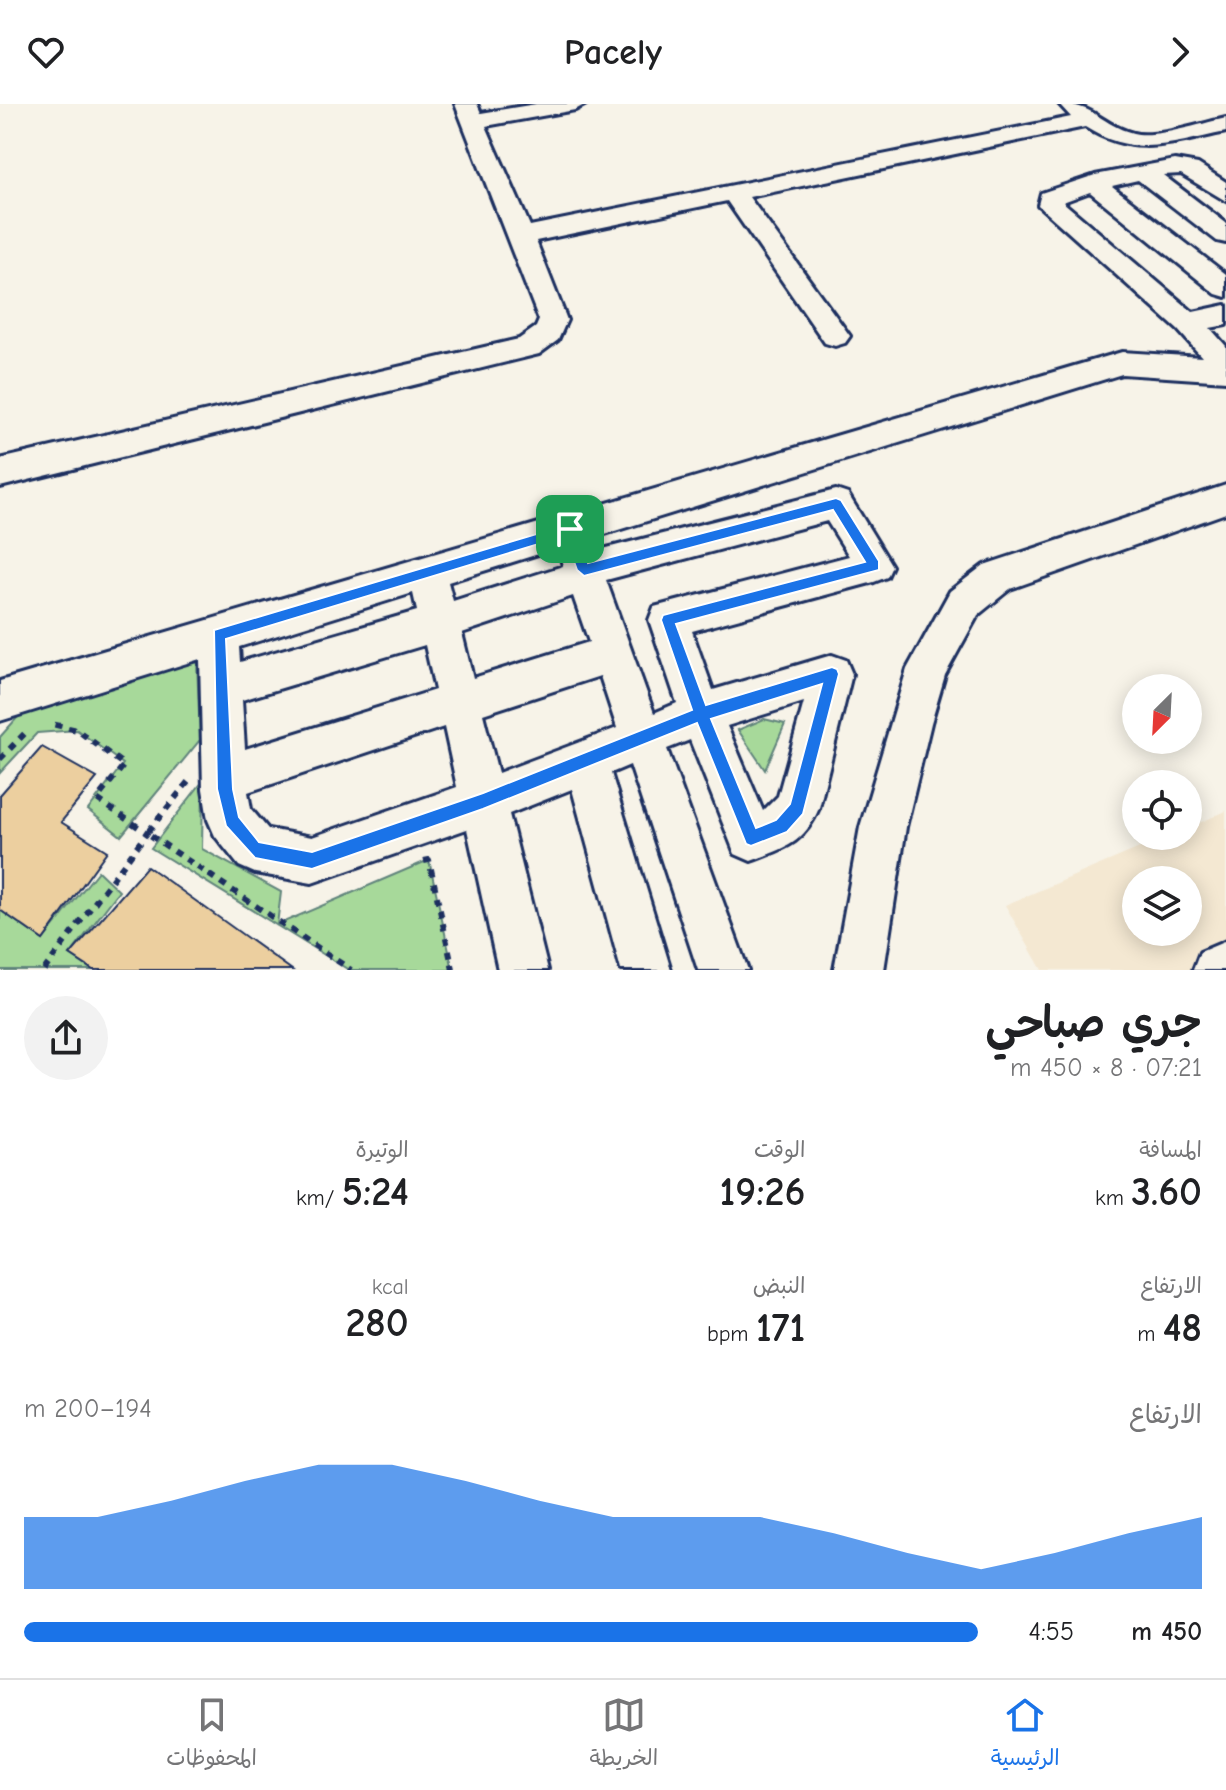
<!DOCTYPE html>
<html lang="ar">
<meta charset="utf-8">
<style>
body{margin:0;font-family:"Comic Neue","Playpen Sans Arabic",sans-serif;background:#f2f2f2;color:#202124;direction:rtl;height:100vh;display:flex;flex-direction:column;font-size:30px;white-space:nowrap}
*{box-sizing:border-box;margin:0}
p{font-size:26px;color:#757577}
.icon{flex:none;width:44px;height:44px;fill:none;stroke:currentColor;stroke-width:2;stroke-linecap:round;stroke-linejoin:round}
.map{position:relative;height:866px;overflow:hidden;direction:ltr}
.panel{display:flex;flex-direction:column;background:#fff;flex:1}
.panel>*{flex:none}
.needle{width:52px;rotate:204deg}
.fabs{position:absolute;left:1122px;top:570px;display:grid;gap:16px}
.fabs a{display:grid;place-items:center;width:80px;height:80px;border-radius:50%;background:#fff;box-shadow:0 4px 20px #0003;font-size:40px}
.pin{position:absolute;display:grid;place-items:center;width:68px;height:68px;color:#fff;margin:-34px;border-radius:16px;box-shadow:0 4px 12px #0006}
.round{display:grid;place-items:center;flex:none;width:84px;height:84px;border-radius:42px;background:#f2f2f2}
.summary{display:flex;align-items:center;justify-content:space-between;height:136px;padding:0 24px}
h1{font-size:44px;font-weight:600;line-height:60px}
.metrics{display:grid;grid-template-columns:repeat(3,1fr);gap:12px;height:136px;padding:8px 24px}
.metrics div{display:grid;align-content:center}
.metrics b{font-size:40px;font-weight:600}
.metrics small{font-size:22px;font-weight:400}
.metrics p{font-size:22px}
.chart{height:224px;padding:16px 24px}
.chart p{display:flex;justify-content:space-between}
.chart svg{width:100%;height:144px;margin-top:8px;fill:#1a73e8;opacity:.7}
ul{padding:0 24px;list-style:none;font-size:26px}
li{display:grid;grid-template-columns:128px 96px 1fr;align-items:center;height:60px}
li i{height:20px;border-radius:10px;background:#1a73e8}
header{display:flex;justify-content:space-between;align-items:center;height:104px;padding:0 24px;background:#fff;font-size:36px;font-weight:600}
.tabs{display:flex;justify-content:space-around;align-items:center;height:112px;border-top:2px solid #e0e0e0;background:#fff;font-size:22px;color:#757577}
.tabs a{display:grid;justify-items:center;gap:4px}
.tabs .on{color:#1a73e8}
.map>svg:first-child{display:block}
</style>
<header><svg class="icon" aria-label="forward" viewBox="0 0 24 24"><path d="M9 5l7 7-7 7"/></svg>Pacely<svg class="icon" aria-label="heart" viewBox="0 0 24 24"><path d="M12 20l-8-8c-3-5 5-10 8-4 3-6 11-1 8 4z"/></svg></header>
<div class="map">
<svg width="1226" height="866" viewBox="0 0 1226 866">
<rect width="100%" height="100%" fill="#f7f3e8"/>
<filter id="ink" filterUnits="userSpaceOnUse"><feTurbulence type="fractalNoise" baseFrequency=".0125" numOctaves="2"/><feDisplacementMap in="SourceGraphic" scale="16" xChannelSelector="R" yChannelSelector="G"/><feConvolveMatrix kernelMatrix="1 2 1 2 8 2 1 2 1" color-interpolation-filters="sRGB"/></filter>
<g filter="url(#ink)">
<path fill="#f4e8d2" fill-rule="evenodd" d="M1226 707V866H1042L1005 801 1168 732H1188V724ZM1136 776H1188V828H1136Z"/>
<g fill="#a7d99a" stroke="#61847c" stroke-width="2">
<polygon points="197,557 200,636 121,732 88,706 123,660 77,626 37,629 0,669 0,633 25,605"/>
<polygon points="764,615 785,620 765,666 738,626"/>
<polygon points="203,677 202,745 281,788 277,821 429,756 453,866 349,866 151,744"/>
<polygon points="98,767 119,787 70,851 92,866 0,866 0,806 43,836"/>
</g>
<g fill="#eccf9f" stroke="#1b2f5e" stroke-width="2">
<polygon points="42,643 97,674 61,718 107,747 43,836 0,806 0,691"/>
<polygon points="147,762 292,866 93,866 70,851"/>
</g>
<g fill="none" stroke-linecap="round" stroke-linejoin="round">
<defs>
<g id="minor">
<path d="M455 0H477L481 9 536 0H586L575 6 486 22 530 122 1071 13 1059 0C1095 0 1101 21 1133 29 1154 35 1203 19 1226 14V28C1172 39 1135 55 1085 23L749 93 845 225 850 232 845 239 835 242 825 239 727 97 536 137 567 216 558 236 539 250 0 383V355L519 235 536 223 539 216Z"/>
<path d="M1175 56 1198 60 1226 78V97L1181 70 1163 71 1226 119V139L1217 137 1138 76 1112 82 1226 170V193L1216 190 1090 88 1063 98 1193 208 1226 201V221L1210 224 1226 242V277L1122 270 589 435 595 447 836 386 848 390 892 462 887 473 874 478 692 527 713 586 832 551 846 556 852 570 819 704C804 740 785 744 751 757L735 750 690 636 667 645 748 866H698L630 661 611 669 671 866H621L572 685 509 710 548 866H498L467 725 312 779 255 769 239 762 215 732 208 716 203 685 200 555 0 617V577L1122 248 1202 253 1178 226 1038 101 1041 89 1095 71ZM827 417 849 452 654 503 649 516 677 599 654 609 606 476ZM558 444 563 462 453 497 448 478ZM413 489 417 507 240 558 239 543ZM573 492 589 538 473 574 462 529ZM425 541 435 586 245 645 242 596ZM600 572 617 624 498 669 483 610ZM804 598 778 692 763 707 727 622ZM444 623 457 683 312 733 268 725 251 705 248 688Z"/>
<polygon points="1226,381 1226,409 1010,485 978,511 945,571 931,619 906,723 884,866 834,866 860,723 907,565 950,487 984,461"/>
<polygon points="1226,837 1226,866 1193,866 1200,848"/>
</g>
</defs>
<use href="#minor" stroke="#1b2f5e" stroke-width="6"/>
<g stroke="#1b2f5e" stroke-width="6" stroke-dasharray="7 7" stroke-linecap="butt">
<polyline points="0,655 29,625"/>
<polyline points="188,678 147,729 351,866"/>
<polyline points="424,757 429,756 453,866"/>
<polyline points="44,866 147,729 97,695 124,661 77,626 48,619"/>
</g>
<use href="#minor" fill="#f7f3e8" fill-rule="evenodd"/>
</g>
</g>
<path fill="#1a73e8" stroke="#fff" stroke-width="2" fill-rule="evenodd" d="M836 394 841 396 879 457V466L676 520 706 601 832 563 837 565 839 570 803 710 787 728 751 742 746 740 697 619 483 705 312 765 255 754 226 722 217 685 214 526 570 420 576 425 588 459ZM833 406 865 458 663 511 661 516 692 606 483 689 312 748 259 738 239 713 233 685 226 535 565 432 577 466 584 472ZM822 580 790 700 776 716 756 724 711 615Z"/>
</svg>
<div class="fabs">
<a><svg class="needle" viewBox="-14 -14 28 28"><path d="M0-13l5 13h-10z" fill="#e53935"/><path d="M0 13l5-13h-10z" fill="#757577"/></svg></a>
<a><svg class="icon" aria-label="locate" viewBox="0 0 24 24"><circle cx="12" cy="12" r="6"/><path d="M12 2v4M12 18v4M2 12h4M18 12h4"/></svg></a>
<a><svg class="icon" aria-label="layers" viewBox="0 0 24 24"><path d="M12 4l9 5-9 5-9-5zM3 14l9 5 9-5"/></svg></a>
</div>
<div class="pin" style="left:570px;top:425px;background:#1e9e55"><svg class="icon" aria-label="arrive" viewBox="0 0 24 24"><path d="M6 21V4h12l-3 4 3 4H6"/></svg></div>
</div>
<section class="panel">
<div class="summary"><div><h1>جري صباحي</h1><p>07:21 · 8 × 450 m</p></div><a class="round"><svg class="icon" aria-label="share" viewBox="0 0 24 24"><path d="M12 15V3M7 8l5-5 5 5M5 13v7h14v-7"/></svg></a></div>
<div class="metrics">
<div><p>المسافة</p><b>3.60<small> km</small></b></div>
<div><p>الوقت</p><b>19:26</b></div>
<div><p>الوتيرة</p><b>5:24<small> /km</small></b></div>
</div>
<div class="metrics">
<div><p>الارتفاع</p><b>48<small> m</small></b></div>
<div><p>النبض</p><b>171<small> bpm</small></b></div>
<div><p>kcal</p><b>280</b></div>
</div>
<div class="chart"><p><span>الارتفاع</span>194–200 m</p>
<svg viewBox="0 0 160 44" preserveAspectRatio="none"><path d="M0 44V22L10 22L20 17L30 11L40 6L50 6L60 11L70 17L80 22L90 22L100 22L110 27L120 33L130 38L140 33L150 27L160 22V44z"/></svg>
</div>
<ul>
<li><b>450 m</b>4:55<i style="width:100%"></i></li>
</ul>
</section>
<nav class="tabs">
<a class="on"><svg class="icon" aria-label="home" viewBox="0 0 24 24"><path d="M3 11l9-7 9 7M6 9v11h12V9"/></svg>الرئيسية</a>
<a><svg class="icon" aria-label="map" viewBox="0 0 24 24"><path d="M3 6l6-2 6 2 6-2v14l-6 2-6-2-6 2zM9 4v14M15 6v14"/></svg>الخريطة</a>
<a><svg class="icon" aria-label="saved" viewBox="0 0 24 24"><path d="M7 4h10v16l-5-4-5 4z"/></svg>المحفوظات</a>
</nav>
